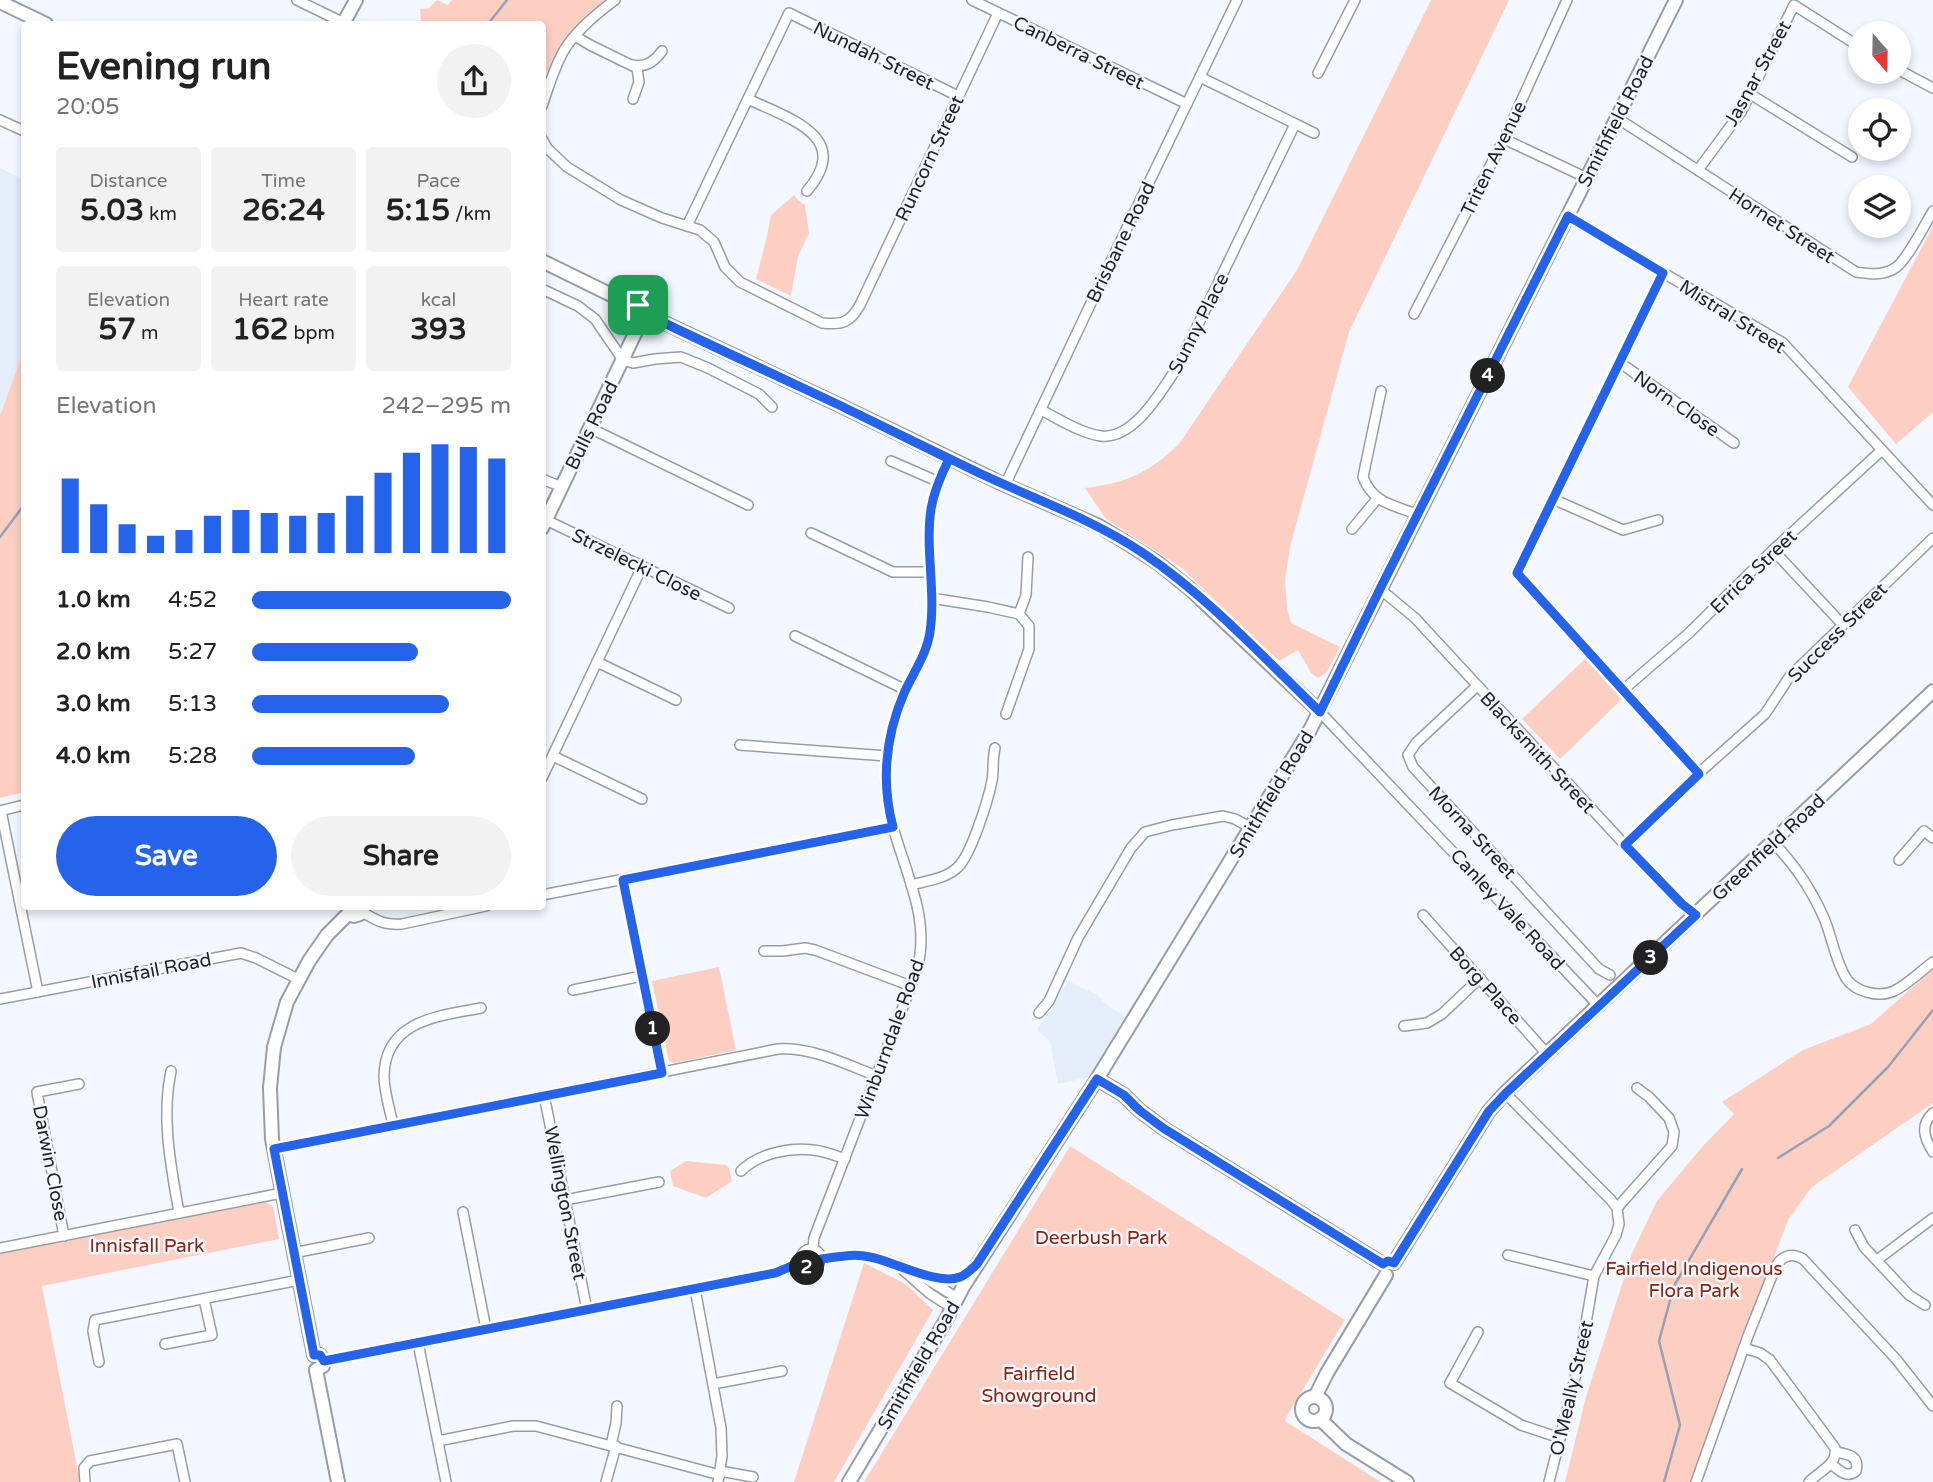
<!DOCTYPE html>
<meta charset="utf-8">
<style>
body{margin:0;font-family:"Varela Round",sans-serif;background:#f2f2f2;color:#222;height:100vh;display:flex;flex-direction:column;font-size:26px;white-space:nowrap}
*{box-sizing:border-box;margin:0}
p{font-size:23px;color:#767676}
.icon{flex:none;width:38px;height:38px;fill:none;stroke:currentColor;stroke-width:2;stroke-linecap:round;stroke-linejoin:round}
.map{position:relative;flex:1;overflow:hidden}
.drawer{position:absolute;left:21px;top:21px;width:525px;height:889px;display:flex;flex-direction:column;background:#fff;border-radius:7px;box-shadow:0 4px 10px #0003}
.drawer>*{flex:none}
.needle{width:46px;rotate:160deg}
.controls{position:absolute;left:1848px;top:21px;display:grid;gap:14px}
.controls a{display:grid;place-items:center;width:63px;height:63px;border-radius:50%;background:#fff;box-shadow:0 4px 10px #0003;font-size:35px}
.pin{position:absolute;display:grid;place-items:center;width:60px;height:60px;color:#fff;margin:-30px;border-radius:14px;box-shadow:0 4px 10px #0006}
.km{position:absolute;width:35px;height:35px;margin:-18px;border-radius:50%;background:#222;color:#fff;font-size:19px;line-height:35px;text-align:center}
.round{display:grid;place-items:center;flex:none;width:74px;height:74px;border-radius:37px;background:#f2f2f2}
.summary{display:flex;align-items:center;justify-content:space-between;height:119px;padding:0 35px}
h1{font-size:38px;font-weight:700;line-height:52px}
.stats{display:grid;grid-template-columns:repeat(3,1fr);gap:10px;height:119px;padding:7px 35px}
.stats div{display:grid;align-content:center;border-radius:7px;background:#f2f2f2;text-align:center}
.stats b{font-size:30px;font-weight:700}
.stats small{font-size:19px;font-weight:400}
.stats p{font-size:19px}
.chart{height:196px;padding:14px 35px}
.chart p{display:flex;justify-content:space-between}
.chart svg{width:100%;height:126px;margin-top:7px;stroke:#2563eb;stroke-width:6}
.action{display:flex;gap:14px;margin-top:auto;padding:14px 35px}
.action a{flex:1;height:80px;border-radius:42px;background:#2563eb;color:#fff;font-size:28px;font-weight:700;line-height:80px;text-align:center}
.action a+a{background:#f2f2f2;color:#222}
ul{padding:0 35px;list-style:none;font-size:23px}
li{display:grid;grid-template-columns:112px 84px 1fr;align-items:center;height:52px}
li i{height:18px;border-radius:9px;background:#2563eb}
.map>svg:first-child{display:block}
</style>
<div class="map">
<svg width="1933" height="1482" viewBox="0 0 1933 1482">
<rect width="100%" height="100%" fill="#f3f7ff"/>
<g fill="#e5ecfa">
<polygon points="0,168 24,180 24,349 0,416"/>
<polygon points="1068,981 1097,995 1107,1005 1125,1016 1089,1077 1058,1084 1050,1041 1037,1030"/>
</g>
<g fill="#fdcfc3">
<path d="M437 0 448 5 452 0H605C574 23 555 47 543 83L542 24H421L420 9 429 8Z"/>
<path d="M1431 0H1509L1349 332 1290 547 1285 581 1287 608 1291 623 1340 647 1327 672 1318 678 1311 673 1298 650 1279 661 1246 631 1182 568 1106 519 1085 488C1127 483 1148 473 1179 444L1297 270Z"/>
<polygon points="794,195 798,200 805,205 809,233 798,256 791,296 756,279 766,240 771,215"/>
<polygon points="1933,226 1933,412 1896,444 1848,387"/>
<polygon points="24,349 24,792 0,798 0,416"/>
<polygon points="1585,659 1623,698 1560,759 1522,719"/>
<polygon points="719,967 736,1050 674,1063 669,1061 652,981"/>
<polygon points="1933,969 1933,1103 1812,1187 1788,1220 1690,1482 1565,1482 1586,1397 1632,1253 1657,1201 1702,1147 1734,1114 1722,1102 1803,1050 1871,1024"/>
<polygon points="1070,1146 1345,1320 1289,1412 1285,1421 1381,1482 864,1482"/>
<polygon points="686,1161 726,1165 729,1168 732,1181 706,1198 673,1186 670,1171"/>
<polygon points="266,1202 273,1207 279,1239 42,1286 80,1482 0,1482 0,1254"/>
<polygon points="864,1263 906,1284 933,1310 834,1482 794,1482"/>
</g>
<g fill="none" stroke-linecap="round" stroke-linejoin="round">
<g stroke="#96a0b6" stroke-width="2.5">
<polyline points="488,24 507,0"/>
<polyline points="0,537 24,505"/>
<polyline points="1778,1158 1829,1126 1888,1067 1933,1010"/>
<polyline points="1664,1482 1680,1425 1659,1341 1674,1286 1742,1169"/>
</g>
<defs>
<g id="street">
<polyline points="297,0 344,23"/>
<polyline points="972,0 1187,104"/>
<polyline points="575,36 590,45 637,68 639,82 633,99"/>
<path d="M633 65C646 68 655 61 662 51"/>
<polyline points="1899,70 1933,88"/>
<polyline points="1318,73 1355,0"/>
<polyline points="1200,77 1314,133"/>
<polyline points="1750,94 1852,157"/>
<path d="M748 99C787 118 854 136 807 191"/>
<path d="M542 106C548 89 553 71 562 54 573 33 596 14 615 0"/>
<path d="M1617 118 1856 272C1870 274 1883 276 1895 268 1906 262 1925 224 1933 211"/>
<polyline points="0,120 24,131"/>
<path d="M542 139 547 148 567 167 621 200 662 218 700 230 714 242 725 267 740 282 822 323C842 325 850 323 860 305L998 13"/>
<polyline points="1504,139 1587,178"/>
<polyline points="1698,170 1741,112 1794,5 1860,47"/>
<polyline points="1568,217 1783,343 1933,505"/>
<polyline points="687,226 789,13 958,96"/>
<polyline points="1663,273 1516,573 1699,773"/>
<polyline points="542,289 578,306 595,319 623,360 633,363 655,359 681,357 708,368 759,394 772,407"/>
<polyline points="1414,314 1504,139 1567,0"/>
<polyline points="1619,362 1734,443"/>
<path d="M1381 391 1363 477C1373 504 1394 505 1419 515"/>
<path d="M1041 410C1059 419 1080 433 1101 436 1134 440 1162 390 1178 366L1295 124"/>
<polyline points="590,428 748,505"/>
<polyline points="891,461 939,482"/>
<polyline points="542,479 562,487"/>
<polyline points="1005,485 1100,284 1237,0"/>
<polyline points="1553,499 1623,530 1658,520"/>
<polyline points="546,520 729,608"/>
<polyline points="1352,529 1377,499"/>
<polyline points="811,533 893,572 931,572"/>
<polyline points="1773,550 1843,625"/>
<polyline points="1380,589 1415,618 1625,845 1682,904 1696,915"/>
<polyline points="931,598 988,607 1019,614 1029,626 1029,649 1006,714"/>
<polyline points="1019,614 1026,595 1028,557"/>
<polyline points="795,636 906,690"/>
<polyline points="597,662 676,700"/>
<polyline points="1477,686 1416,743 1408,755 1413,767 1599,969 1610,975"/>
<polyline points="1623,690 1689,633 1773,550 1882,450"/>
<polyline points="1320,712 1598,1005"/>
<polyline points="740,745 887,756"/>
<polyline points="553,756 642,799"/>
<polyline points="542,778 642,567"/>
<polyline points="0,811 24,805"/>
<polyline points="1,811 38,992"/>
<path d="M1773 842C1796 867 1810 887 1824 918 1832 937 1835 960 1846 978 1855 992 1879 998 1894 991 1907 985 1922 970 1933 962"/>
<polyline points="1625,845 1699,773 1765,714 1790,676 1933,538"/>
<polyline points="1899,860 1924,831 1933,838"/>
<polyline points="623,880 662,1073"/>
<path d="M911 885C926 881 945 879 957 868 971 856 988 800 992 781 994 770 992 760 995 748"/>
<polyline points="542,895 893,827"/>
<path d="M362 912C378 921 383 925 402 924L486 906"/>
<polyline points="1423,915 1548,1055"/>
<polyline points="764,951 783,951 805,948 815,950 911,986"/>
<polyline points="573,990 642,976"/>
<polyline points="0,999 241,953 256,958 298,979"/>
<polyline points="1039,1013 1049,1001 1078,938 1095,909 1131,848 1145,832 1172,825 1223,816 1235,819 1251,828"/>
<polyline points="1404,1026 1427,1023 1442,1014 1480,978"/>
<path d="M171 1071C161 1119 171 1166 179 1213"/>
<polyline points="1505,1093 1611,1200 1617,1208 1619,1224 1616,1235 1594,1276 1580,1358 1549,1482"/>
<polyline points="544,1095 587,1310"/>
<path d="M1933 1113C1920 1125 1924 1138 1933 1152"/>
<path d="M393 1125C390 1109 384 1092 384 1076 385 1020 439 1016 481 1008"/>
<path d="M274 1149 778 1049C813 1047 845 1064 877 1076"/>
<path d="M741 1171C758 1154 788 1147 813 1150 824 1151 834 1155 845 1159"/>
<polyline points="565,1200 659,1182"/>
<polyline points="1617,1208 1672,1146 1674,1132 1669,1118 1649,1097 1637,1088"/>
<polyline points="463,1212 486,1329"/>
<polyline points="1855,1230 1864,1247 1909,1295 1925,1305"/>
<polyline points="64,1236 37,1092 79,1084"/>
<polyline points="0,1248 282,1193"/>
<circle cx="811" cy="1259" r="10"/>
<path d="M813 1249 814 1238 916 973C936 908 890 852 886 788 885 754 892 720 906 690 914 672 925 655 929 636 938 598 926 553 930 514 933 494 941 477 949 459"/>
<polyline points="293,1253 369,1238"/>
<polyline points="1508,1255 1594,1276"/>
<path d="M821 1259C834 1257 847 1254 860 1255 896 1258 928 1279 957 1298"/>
<polyline points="1877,1260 1933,1218"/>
<polyline points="903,1270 929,1293 952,1308"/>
<path d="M924 1274C941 1278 955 1283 970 1270"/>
<polyline points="695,1289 721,1428 722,1456 718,1482"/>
<polyline points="1478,1332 1450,1383 1521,1425 1560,1438"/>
<polyline points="418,1343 446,1482"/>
<polyline points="165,1344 212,1335 204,1299"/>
<path d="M1744 1348 1760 1353 1770 1360 1835 1448C1838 1465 1819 1471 1809 1482"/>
<polyline points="324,1361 775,1273 801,1262"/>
<polyline points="99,1362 93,1331 95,1320 299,1280"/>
<polyline points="713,1384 782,1371"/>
<polyline points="438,1441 513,1426 536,1426 720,1475"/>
<polyline points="611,1445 616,1423 617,1406"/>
<path d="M1831 1464C1839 1470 1847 1479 1856 1471 1860 1456 1848 1454 1836 1452"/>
<polyline points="720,1471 753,1477"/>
<polyline points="85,1482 84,1468 90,1461 177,1444 185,1482"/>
<polyline points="606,1482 616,1446"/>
<path d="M1696 1482 1748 1336 1775 1268C1781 1256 1791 1252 1803 1259L1896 1359 1933 1406"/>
</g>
<g id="secondary">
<polyline points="0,2 46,24"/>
<polyline points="343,24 356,0"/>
<polyline points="542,261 636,307"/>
<polyline points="636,307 642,303 650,304 654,310 654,318"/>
<polyline points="654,318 837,404 1005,485 1099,526 1122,540 1158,563 1190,589 1320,712"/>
<polyline points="542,528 640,323"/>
<polyline points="349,913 354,916 360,914 363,906"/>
<polyline points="1097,1079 1124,1095 1139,1110 1163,1128 1383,1264"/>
<polyline points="1394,1263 1489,1111 1505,1093 1933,691"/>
<polyline points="314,1355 272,1139 270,1088 274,1047 287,1002 309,961 327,935 349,913"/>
<polyline points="314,1355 320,1355 324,1361 323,1366 316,1370"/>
<polyline points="316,1370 338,1482"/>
<polyline points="1315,1397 1327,1373 1386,1275"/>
<circle cx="1314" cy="1409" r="12"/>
<polyline points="1320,1419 1346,1444 1407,1482"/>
<polyline points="849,1482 946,1320 963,1287 1097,1079 1310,730 1676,0"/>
</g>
</defs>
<use href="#street" stroke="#979ca6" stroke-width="12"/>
<use href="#secondary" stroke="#979ca6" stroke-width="16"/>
<use href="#street" stroke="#fff" stroke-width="9"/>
<use href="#secondary" stroke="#fff" stroke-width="12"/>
</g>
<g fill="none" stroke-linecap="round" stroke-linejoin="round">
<defs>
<path id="route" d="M638 305 648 303 654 310V318L837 404 949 459C941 475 934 491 931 509 925 549 936 591 930 632 927 653 914 672 905 691 886 734 881 781 893 827L623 880 662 1073 274 1149 314 1355H320L324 1361 775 1273 802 1262 805 1267 814 1269 820 1265 821 1259C838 1257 853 1253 870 1257 893 1261 937 1286 960 1277 966 1275 972 1269 977 1264L1097 1079 1124 1095 1139 1110 1163 1128 1383 1264 1388 1261 1394 1263 1489 1111 1506 1093 1696 915 1682 904 1625 845 1699 774 1517 573 1663 273 1568 216 1380 589 1320 712C1263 657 1208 597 1143 553 1091 518 1031 498 975 471 929 449 883 426 837 404 776 375 714 348 654 318L648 323C635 325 630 314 638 305"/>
</defs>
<use href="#route" stroke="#fff" stroke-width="14"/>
<use href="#route" stroke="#2563eb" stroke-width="9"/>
</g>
<g text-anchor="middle" stroke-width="5" stroke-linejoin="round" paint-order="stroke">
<g font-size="19" fill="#1f2125" stroke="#f3f7ff">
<text transform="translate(1079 52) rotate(26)" y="7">Canberra Street</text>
<text transform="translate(874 55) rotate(26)" y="7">Nundah Street</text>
<text transform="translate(1757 73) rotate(-61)" y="7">Jasnar Street</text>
<text transform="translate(1615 121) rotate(-63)" y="7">Smithfield Road</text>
<text transform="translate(929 158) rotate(-65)" y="7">Runcorn Street</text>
<text transform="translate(1493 158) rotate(-64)" y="7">Triten Avenue</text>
<text transform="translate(1782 225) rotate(33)" y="7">Hornet Street</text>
<text transform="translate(1120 242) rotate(-64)" y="7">Brisbane Road</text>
<text transform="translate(1733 316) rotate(32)" y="7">Mistral Street</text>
<text transform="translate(1198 323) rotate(-63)" y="7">Sunny Place</text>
<text transform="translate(1677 403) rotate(35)" y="7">Norn Close</text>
<text transform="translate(591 425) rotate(-64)" y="7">Bulls Road</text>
<text transform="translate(637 564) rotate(26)" y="7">Strzelecki Close</text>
<text transform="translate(1753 571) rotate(-44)" y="7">Errica Street</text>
<text transform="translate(1837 632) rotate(-45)" y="7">Success Street</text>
<text transform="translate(1538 752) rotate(47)" y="7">Blacksmith Street</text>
<text transform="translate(1271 794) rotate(-59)" y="7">Smithfield Road</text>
<text transform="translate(1473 832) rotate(47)" y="7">Morna Street</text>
<text transform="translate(1768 847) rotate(-43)" y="7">Greenfield Road</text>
<text transform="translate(1508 909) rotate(47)" y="7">Canley Vale Road</text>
<text transform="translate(151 970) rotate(-11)" y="7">Innisfail Road</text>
<text transform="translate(1486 985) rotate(48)" y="7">Borg Place</text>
<text transform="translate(889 1039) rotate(-70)" y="7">Winburndale Road</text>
<text transform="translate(51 1163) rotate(79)" y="7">Darwin Close</text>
<text transform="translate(566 1203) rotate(79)" y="7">Wellington Street</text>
<text transform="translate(918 1365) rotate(-60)" y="7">Smithfield Road</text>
<text transform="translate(1571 1388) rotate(-77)" y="7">O'Meally Street</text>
</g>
<g font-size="19" fill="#86250c" stroke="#f3f7ff">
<text x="1101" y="1244">Deerbush Park</text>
<text x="147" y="1252">Innisfall Park</text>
<text x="1694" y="1275">Fairfield Indigenous<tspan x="1694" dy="22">Flora Park</tspan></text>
<text x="1039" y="1380">Fairfield<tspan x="1039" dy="22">Showground</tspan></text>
</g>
</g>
</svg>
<div class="controls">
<a><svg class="needle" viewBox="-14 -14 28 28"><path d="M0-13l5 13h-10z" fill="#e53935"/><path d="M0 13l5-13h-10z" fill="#767676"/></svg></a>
<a><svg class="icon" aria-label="locate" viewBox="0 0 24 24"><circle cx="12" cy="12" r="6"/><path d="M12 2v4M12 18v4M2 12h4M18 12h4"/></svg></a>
<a><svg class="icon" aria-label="layers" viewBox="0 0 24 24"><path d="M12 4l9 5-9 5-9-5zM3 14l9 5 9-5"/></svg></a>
</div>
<div class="pin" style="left:638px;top:305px;background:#1e9e55"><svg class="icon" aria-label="arrive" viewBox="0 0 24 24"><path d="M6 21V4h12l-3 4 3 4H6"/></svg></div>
<b class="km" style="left:653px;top:1029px">1</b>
<b class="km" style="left:807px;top:1268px">2</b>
<b class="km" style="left:1651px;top:958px">3</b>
<b class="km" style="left:1488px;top:376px">4</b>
<section class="drawer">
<div class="summary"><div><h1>Evening run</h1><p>20:05</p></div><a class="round"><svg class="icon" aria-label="share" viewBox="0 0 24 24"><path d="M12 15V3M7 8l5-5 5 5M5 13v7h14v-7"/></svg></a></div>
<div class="stats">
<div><p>Distance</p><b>5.03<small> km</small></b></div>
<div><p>Time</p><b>26:24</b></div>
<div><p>Pace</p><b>5:15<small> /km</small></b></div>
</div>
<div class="stats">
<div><p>Elevation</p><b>57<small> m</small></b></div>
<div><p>Heart rate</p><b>162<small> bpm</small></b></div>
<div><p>kcal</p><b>393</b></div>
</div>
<div class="chart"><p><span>Elevation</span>242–295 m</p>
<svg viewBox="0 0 160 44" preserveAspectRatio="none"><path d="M5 44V18M15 44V27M25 44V34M35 44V38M45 44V36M55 44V31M65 44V29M75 44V30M85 44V31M95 44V30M105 44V24M115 44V16M125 44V9M135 44V6M145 44V7M155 44V11"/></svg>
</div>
<ul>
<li><b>1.0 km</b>4:52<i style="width:100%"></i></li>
<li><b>2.0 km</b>5:27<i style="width:64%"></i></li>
<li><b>3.0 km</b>5:13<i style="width:76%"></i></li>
<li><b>4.0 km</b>5:28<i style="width:63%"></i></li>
</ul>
<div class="action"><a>Save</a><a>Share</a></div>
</section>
</div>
